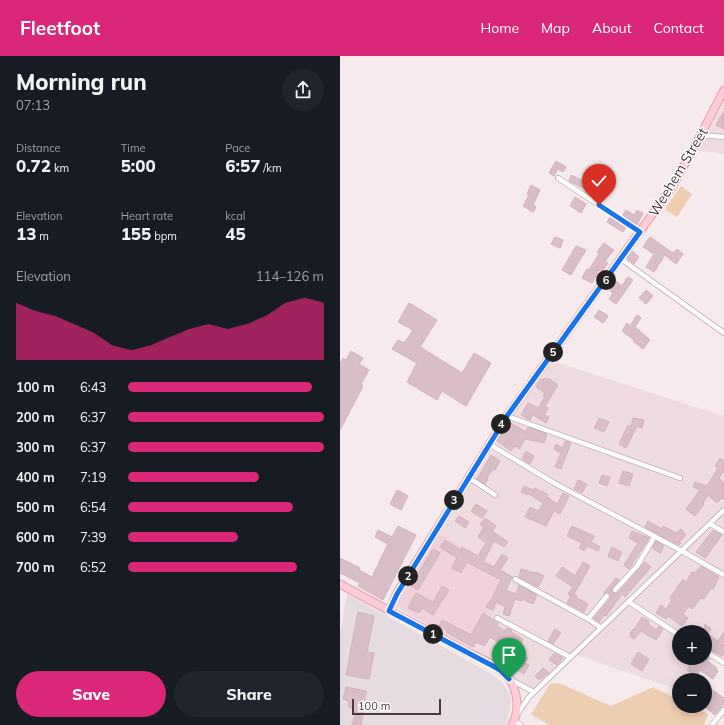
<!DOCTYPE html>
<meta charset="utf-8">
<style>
body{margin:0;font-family:Mulish,sans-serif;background:#20242c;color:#f1f3f6;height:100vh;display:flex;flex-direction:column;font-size:15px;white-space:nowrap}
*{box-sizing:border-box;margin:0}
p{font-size:13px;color:#9ea1a6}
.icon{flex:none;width:22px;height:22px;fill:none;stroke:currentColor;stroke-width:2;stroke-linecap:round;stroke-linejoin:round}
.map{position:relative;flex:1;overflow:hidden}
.sheet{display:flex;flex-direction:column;background:#171b24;width:340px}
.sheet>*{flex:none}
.tools{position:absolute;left:332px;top:569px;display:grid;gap:8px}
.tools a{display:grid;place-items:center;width:40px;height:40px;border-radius:50%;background:#171b24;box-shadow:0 2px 10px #0003;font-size:20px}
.scale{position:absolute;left:12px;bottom:10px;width:89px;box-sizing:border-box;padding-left:4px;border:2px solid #4b373e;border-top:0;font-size:11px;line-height:14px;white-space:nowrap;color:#4b373e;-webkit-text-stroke:3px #fff;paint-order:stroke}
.pin{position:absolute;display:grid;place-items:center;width:34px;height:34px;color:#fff;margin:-41px -17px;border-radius:50% 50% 50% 0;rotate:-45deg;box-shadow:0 0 4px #0007}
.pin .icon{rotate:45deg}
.km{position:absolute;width:20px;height:20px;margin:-10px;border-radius:50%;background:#222;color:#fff;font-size:11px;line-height:20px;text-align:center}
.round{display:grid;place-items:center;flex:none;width:42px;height:42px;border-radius:21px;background:#20242c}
.headline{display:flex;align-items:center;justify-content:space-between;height:68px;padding:0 16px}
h1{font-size:22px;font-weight:800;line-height:30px}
.figures{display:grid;grid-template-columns:repeat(3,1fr);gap:6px;height:68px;padding:4px 16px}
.figures div{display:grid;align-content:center}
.figures b{font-size:17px;font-weight:800}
.figures small{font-size:11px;font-weight:400}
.figures p{font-size:11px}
.chart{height:112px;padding:8px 16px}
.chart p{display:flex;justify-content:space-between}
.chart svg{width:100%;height:72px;margin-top:4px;fill:#db2777;opacity:.7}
.cta{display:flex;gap:8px;margin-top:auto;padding:8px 16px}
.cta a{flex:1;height:46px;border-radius:24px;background:#db2777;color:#fff;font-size:16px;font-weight:800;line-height:46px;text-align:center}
.cta a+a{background:#20242c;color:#f1f3f6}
ul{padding:0 16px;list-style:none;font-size:13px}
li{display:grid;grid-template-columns:64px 48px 1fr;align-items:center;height:30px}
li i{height:10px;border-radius:5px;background:#db2777}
header{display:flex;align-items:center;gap:24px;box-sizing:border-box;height:56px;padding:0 20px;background:#db2777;color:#fff}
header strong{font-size:19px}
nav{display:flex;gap:22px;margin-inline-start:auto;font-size:14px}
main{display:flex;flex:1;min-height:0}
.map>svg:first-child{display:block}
</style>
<header>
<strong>Fleetfoot</strong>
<nav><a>Home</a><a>Map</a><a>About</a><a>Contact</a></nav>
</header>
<main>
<section class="sheet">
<div class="headline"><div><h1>Morning run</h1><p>07:13</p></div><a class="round"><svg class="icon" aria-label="share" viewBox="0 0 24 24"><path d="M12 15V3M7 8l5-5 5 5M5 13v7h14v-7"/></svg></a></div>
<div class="figures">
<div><p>Distance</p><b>0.72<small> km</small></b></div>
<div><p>Time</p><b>5:00</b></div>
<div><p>Pace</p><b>6:57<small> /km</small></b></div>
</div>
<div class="figures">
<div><p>Elevation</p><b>13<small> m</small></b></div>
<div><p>Heart rate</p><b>155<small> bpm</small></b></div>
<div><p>kcal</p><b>45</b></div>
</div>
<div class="chart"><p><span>Elevation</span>114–126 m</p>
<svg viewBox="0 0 160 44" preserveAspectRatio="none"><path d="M0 44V9L10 14L20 17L30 22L40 27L50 35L60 38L70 35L80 30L90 25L100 22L110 25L120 22L130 17L140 9L150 6L160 9V44z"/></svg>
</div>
<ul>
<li><b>100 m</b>6:43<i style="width:94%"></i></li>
<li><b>200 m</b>6:37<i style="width:100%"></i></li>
<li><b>300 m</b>6:37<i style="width:100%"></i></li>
<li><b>400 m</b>7:19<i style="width:67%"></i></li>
<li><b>500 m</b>6:54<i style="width:84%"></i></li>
<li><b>600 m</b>7:39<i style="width:56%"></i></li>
<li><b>700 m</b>6:52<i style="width:86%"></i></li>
</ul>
<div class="cta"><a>Save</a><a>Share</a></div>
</section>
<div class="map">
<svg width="384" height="669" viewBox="0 0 384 669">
<rect width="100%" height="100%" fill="#f6eaed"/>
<g fill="#efdce1" fill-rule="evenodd">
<polygon points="384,45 384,98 359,94"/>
<path d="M209 304 384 360V605L370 597 353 624H339V634L237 599 197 637 134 595 174 520 99 477ZM339 576H365V602H339Z"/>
</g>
<polygon fill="#e6dbe0" points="7,538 150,617 163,627 170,638 171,647 166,669 0,669 0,578"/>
<polygon fill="#f0d3da" points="99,477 174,520 134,595 56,551 58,544"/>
<g fill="#edceb0">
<polygon points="341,130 352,138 337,161 325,153"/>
<polygon points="219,627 271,650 313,631 339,644 339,650 352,650 368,658 364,669 209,669 191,658 210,628"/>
</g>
<g fill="#d9bec8" stroke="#d5b1be">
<polygon points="384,55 384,73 376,69"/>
<polygon points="216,105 226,111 223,116 218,113 214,120 209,117"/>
<polygon points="231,119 254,130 251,136 229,125"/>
<polygon points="191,129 200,134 193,149 196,151 193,156 183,150 189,139 187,138"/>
<polygon points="235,141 246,148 241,157 230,150"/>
<polygon points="286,154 294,159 297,154 303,157 297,169 282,160"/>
<polygon points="270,161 286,171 283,176 267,166"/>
<polygon points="215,181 223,184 220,192 211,188"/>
<polygon points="310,181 333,197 337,193 343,198 336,208 325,199 314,216 306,211 314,198 303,191"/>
<polygon points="264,187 274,194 265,205 268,207 262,216 259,214 252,227 242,222 247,213 249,214 259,198 257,196"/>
<polygon points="236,190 246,194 231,219 222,214"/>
<polygon points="292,195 299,201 294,208 287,202"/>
<polygon points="288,221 293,224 276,248 269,243 273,237 270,235 276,225 282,230"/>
<polygon points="306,234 313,240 306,248 299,242"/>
<polygon points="69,247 97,264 80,291 122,317 134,297 151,307 126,350 102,335 97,344 67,326 77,307 52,293 58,284 64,287 73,274 58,266"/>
<polygon points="259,254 268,260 263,267 254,261"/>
<polygon points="297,259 301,262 295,271 310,284 303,293 293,285 294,284 282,275 287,267 290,270"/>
<polygon points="11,295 23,302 19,308 29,314 21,328 23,330 0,374 0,308 3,302 6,304"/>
<polygon points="204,322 207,323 208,322 218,329 205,350 208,352 204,359 209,361 206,367 193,359 190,364 181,359 188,347 198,352 205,341 203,340 205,337 196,331 201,323 203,324"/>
<polygon points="259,362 269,366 264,376 254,372"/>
<polygon points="293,362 304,364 302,372 297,370 286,392 279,388 288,369 291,371"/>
<polygon points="169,366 186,376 188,371 207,378 204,387 185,383 179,393 175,390 171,395 157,385"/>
<polygon points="225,385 231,387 221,413 215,411 221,397 214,393 216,388 223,392"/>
<polygon points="186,395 194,400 190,408 182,403"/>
<polygon points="151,399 160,405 155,414 153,413 147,422 148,423 145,428 137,423"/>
<polygon points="380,402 384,405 384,414 379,422 384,427 384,444 382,442 377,447 368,439 363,447 364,448 355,460 346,453 360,434 353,431 355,426 367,430 378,412 375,410"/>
<polygon points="283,415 293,418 289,430 279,427"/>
<polygon points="262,419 270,421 267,430 259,427"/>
<polygon points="238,424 247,428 242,437 234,433"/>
<polygon points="184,430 194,434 195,432 202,436 202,435 208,439 207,441 217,448 223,437 229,440 220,458 214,455 206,470 185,461 190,451 198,455 203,447 189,438 188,439 181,436"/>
<polygon points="57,434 68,440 61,454 50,448"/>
<polygon points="136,448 147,455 142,462 131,455"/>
<polygon points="119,460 129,466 125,472 115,465"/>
<polygon points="145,462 156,470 152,475 168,486 164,491 154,485 143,506 154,511 162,498 168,502 160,514 172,521 166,534 176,538 179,529 197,539 193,548 182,543 182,545 175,543 169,560 163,558 165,551 156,546 153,554 146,551 149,546 150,546 161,524 127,506 121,517 112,512 117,502 100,491 105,484 121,494 122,491 138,500 146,487 138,481 144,471 140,468"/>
<polygon points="308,465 322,473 323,470 336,477 341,473 346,479 339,486 341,487 339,489 305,471"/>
<polygon points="58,470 76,479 43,544 18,530 20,527 0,517 0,502 20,512 19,514 32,521 48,488 35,481 38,474 52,481"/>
<polygon points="232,470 254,480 251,486 260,491 258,495 247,490 244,495 239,492 242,487 227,480"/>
<polygon points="373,474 382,479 365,502 356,496"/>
<polygon points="292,475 309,482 289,513 284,509 298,487 289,482"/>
<polygon points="316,485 324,490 320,497 312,492"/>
<polygon points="272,491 282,496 278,505 268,500"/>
<polygon points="93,493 100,497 78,534 71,530"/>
<polygon points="243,506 250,510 234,538 237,540 236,541 248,548 244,556 227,547 231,540 228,538 233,531 216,520 222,511 235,520"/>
<polygon points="305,506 311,511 285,541 282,538 266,560 264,559 259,566 254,562 270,543 271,540 269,537 266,536 263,538 276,522 279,524 271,534 275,538 278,537"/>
<polygon points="361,510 379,521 373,533 371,532 364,543 361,542 352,553 349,550 343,558 348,562 342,570 328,560 326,563 316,557 321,549 326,553 332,544 330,542 343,523 346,526 352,516 355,517"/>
<polygon points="181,513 195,517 196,516 204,520 198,531 179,521"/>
<polygon points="102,530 109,534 93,559 82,552 79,557 68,552 76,537 93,546"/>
<polygon points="18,556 34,560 27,596 34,597 29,623 6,619"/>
<polygon points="143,557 158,567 157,570 165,575 167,572 172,574 171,576 183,583 177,596 188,602 185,607 189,609 184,618 174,612 175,610 166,606 167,603 156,596 161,588 150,581 144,590 136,586 133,591 106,576 107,574 99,570 102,564 131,579"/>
<polygon points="302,561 309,565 308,568 316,574 319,570 323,573 316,584 301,575 294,583 290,580 292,578 290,577 293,573 294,574"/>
<polygon points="365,568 371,573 368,578 378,585 384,576 384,585 382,588 384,589 384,597 382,600 365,591"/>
<polygon points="215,573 221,577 213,588 208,585"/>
<polygon points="298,596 309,603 302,615 291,608"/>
<polygon points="214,597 223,602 217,609 209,604"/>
<polygon points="365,599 369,602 367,605 377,612 376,613 378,615 373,623 360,614 357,620 347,614 354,602 361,606 363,602 365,602"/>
<polygon points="203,612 209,617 199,624 195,620"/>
<polygon points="365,629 384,642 384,648 375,659 365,651"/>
<polygon points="6,631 26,635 21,669 12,669 16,655 14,654 14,652 8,651 9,645 3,643"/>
</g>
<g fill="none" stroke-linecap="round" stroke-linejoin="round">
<defs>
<g id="street">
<polyline points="362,79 384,81"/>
<polyline points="218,122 300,176"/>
<polyline points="281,203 384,277"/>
<polyline points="167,360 340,422"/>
<polyline points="149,388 214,427 342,495 384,519"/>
<polyline points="128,421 155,439"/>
<polyline points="370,468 384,476"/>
<polyline points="175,523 248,563 260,571"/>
<polyline points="275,534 297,510 315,480"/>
<polyline points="289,546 339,579"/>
<polyline points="157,562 230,601"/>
<polyline points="248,563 267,540"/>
<polyline points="365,595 384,607"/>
<polyline points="171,624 194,636"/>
<polyline points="178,657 189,641 384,454"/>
<polyline points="174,665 181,669"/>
<polyline points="372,669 384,654"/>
</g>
<g id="secondary">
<path d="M0 528C41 551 84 572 125 595 139 602 159 609 169 623 178 635 180 655 172 669"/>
<polyline points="49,555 57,537 167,360 332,131 356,88 384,34"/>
</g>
</defs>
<use href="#street" stroke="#c3acb3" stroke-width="6"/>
<use href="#secondary" stroke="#e69eaf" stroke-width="9"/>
<use href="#street" stroke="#fff" stroke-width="4.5"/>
<use href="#secondary" stroke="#ffcbd6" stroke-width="7"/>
</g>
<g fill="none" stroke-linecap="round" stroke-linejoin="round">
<defs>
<polyline id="route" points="169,623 160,614 151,609 49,555 57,538 167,360 300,176 259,149"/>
</defs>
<use href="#route" stroke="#fff" stroke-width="8"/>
<use href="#route" stroke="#1a73e8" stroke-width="5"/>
</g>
<g text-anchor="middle" stroke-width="3" stroke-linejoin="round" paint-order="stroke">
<g font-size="14" fill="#4b373e" stroke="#fff">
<text transform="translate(338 116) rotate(-59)" y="5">Weehem Street</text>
</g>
</g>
</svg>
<div class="tools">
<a>+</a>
<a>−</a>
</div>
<div class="scale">100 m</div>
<div class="pin" style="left:169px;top:623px;background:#1e9e55"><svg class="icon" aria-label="arrive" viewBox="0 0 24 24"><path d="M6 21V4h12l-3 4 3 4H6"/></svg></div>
<div class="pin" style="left:259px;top:149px;background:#d93025"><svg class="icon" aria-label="check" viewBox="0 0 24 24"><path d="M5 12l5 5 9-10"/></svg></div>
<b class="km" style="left:93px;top:578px">1</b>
<b class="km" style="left:68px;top:520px">2</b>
<b class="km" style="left:114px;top:444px">3</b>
<b class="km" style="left:161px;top:368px">4</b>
<b class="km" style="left:213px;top:296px">5</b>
<b class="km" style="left:266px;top:224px">6</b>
</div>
</main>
